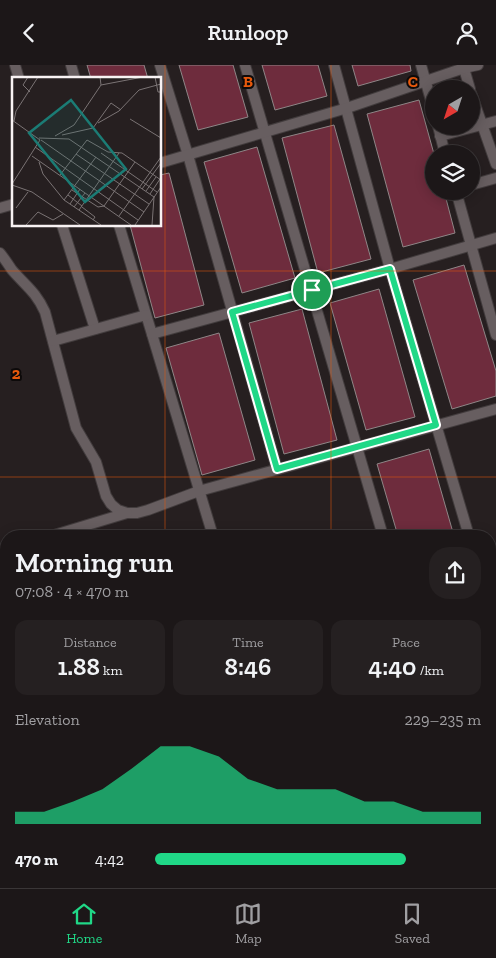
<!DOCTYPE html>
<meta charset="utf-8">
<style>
body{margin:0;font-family:"Zilla Slab",serif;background:#252021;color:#f1f3f6;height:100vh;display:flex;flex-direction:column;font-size:19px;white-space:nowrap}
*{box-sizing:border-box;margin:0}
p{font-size:16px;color:#a09fa2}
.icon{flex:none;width:28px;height:28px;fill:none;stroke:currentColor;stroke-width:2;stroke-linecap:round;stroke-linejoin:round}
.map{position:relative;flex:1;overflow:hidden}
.details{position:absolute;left:0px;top:465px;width:496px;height:359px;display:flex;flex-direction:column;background:#1c1718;border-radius:20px 20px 0 0;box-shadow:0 2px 12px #0003,0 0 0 1px #3a3637}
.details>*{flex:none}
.needle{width:32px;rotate:219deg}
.tools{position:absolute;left:425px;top:15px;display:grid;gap:10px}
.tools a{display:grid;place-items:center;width:55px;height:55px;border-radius:50%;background:#1c1718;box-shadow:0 2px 12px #0003,0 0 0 1px #3a3637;font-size:25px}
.pin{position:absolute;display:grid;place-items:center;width:42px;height:42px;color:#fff;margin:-21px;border:2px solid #fff;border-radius:50%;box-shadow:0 1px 5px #0007}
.round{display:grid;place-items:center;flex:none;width:52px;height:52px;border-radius:20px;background:#252021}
.headline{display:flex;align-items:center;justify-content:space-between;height:85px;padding:0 15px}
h1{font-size:28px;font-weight:600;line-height:38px}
.figures{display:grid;grid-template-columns:repeat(3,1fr);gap:8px;height:85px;padding:5px 15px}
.figures div{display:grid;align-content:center;border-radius:12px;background:#252021;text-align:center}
.figures b{font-size:25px;font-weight:600}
.figures small{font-size:14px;font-weight:400}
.figures p{font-size:14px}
.chart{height:140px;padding:10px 15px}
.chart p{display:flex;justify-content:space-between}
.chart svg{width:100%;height:90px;margin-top:5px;fill:#20d887;opacity:.7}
ul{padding:0 15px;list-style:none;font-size:16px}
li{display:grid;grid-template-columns:80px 60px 1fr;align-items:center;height:38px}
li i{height:12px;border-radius:6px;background:#20d887}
header{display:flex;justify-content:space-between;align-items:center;height:65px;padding:0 15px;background:#1c1718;font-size:22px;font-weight:600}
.tabs{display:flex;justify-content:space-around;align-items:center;height:70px;border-top:1px solid #3a3637;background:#1c1718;font-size:14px;color:#a09fa2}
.tabs a{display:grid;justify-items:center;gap:2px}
.tabs .selected{color:#20d887}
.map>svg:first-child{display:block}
</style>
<header><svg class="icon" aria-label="back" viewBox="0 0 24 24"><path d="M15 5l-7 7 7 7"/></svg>Runloop<svg class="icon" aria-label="person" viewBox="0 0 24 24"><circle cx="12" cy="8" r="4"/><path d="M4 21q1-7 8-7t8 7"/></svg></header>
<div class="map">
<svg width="496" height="823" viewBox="0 0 496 823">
<rect width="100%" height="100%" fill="#261f20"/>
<g fill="#6e2c3d" stroke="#8f8687">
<polygon points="87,0 144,0 148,14 91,14"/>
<polygon points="179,0 233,0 248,52 198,65"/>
<polygon points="262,0 318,0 327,31 275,45"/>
<polygon points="352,0 410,0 411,6 358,21"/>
<polygon points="419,35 434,89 434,126 444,126 455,168 403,182 367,49"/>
<polygon points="334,60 371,194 318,208 282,73"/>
<polygon points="257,82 295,213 242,228 204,97"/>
<polygon points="169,108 204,240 155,253 130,160 160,160 160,110"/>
<polygon points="464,200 496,306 496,331 452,344 413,215"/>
<polygon points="379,224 415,352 366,365 330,238"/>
<polygon points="302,244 337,375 284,389 249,258"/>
<polygon points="219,268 255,395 202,410 166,283"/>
<polygon points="429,384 454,471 398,471 377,399"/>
</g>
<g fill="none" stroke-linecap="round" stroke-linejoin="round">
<defs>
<g id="minor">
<polyline points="15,0 19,14"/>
<polyline points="71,0 75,14"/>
<polyline points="160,0 188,90 277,404"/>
<polyline points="245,0 383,471"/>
<polyline points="334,0 390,204 469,471"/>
<polyline points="421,0 434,46"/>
<polyline points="463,0 470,24"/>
<polyline points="471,28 496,99"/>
<polyline points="438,61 445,89"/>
<polyline points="440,71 496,56"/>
<polyline points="160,98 347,43 464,3 478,0"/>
<polyline points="471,120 496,113"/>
<polyline points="456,126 496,270"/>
<polyline points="0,143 14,139"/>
<polyline points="62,160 95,264"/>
<polyline points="119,160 213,471"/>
<path d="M0 188C4 193 8 199 12 205 26 221 36 227 45 247L76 363 96 397 106 431 111 439 118 445 127 448H137L148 445 199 426 496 344"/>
<polyline points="152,269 390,204 496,173"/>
<polyline points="53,276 146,250"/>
<polyline points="51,471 127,448"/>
<polyline points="0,487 6,490"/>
<polyline points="490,542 496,562"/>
<polyline points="0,655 6,653"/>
</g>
<g id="major">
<polyline points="490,685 496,683"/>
<polyline points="490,703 496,700"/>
<polyline points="490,807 495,823"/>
<polyline points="478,818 479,823"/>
</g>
</defs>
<use href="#minor" stroke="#423c3d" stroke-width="12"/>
<use href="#major" stroke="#423c3d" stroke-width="15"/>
<use href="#minor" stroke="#675e60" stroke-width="10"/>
<use href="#major" stroke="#b66a7c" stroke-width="12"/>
</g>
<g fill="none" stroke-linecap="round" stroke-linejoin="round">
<defs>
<polygon id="route" points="390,204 436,360 277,404 232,247"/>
</defs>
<use href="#route" stroke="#fff" stroke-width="10"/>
<use href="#route" stroke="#20d887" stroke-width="6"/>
</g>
<path fill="none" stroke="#e8590c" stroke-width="1" stroke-opacity="0.55" d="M165 0V471M331 0V471M0 206H496M0 412H496M0 617H6M490 617H496M165 818V823M331 818V823"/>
<g transform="translate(12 12)">
<rect width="149" height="149" fill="#261f20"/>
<path fill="none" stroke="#7a7374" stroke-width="1" d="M16 0 11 8 18 15M143 0 146 15H149M89 8 131 0M118 42 149 61M0 43 28 63 0 107M2 44 4 34 26 0M86 46 107 34 127 13 149 7M50 58 81 51 99 26 109 33M43 59 62 48 89 8 88 0M27 61 57 62 142 120 140 148M29 63 132 135M23 70 126 143M89 76 145 115M64 77 137 127M20 79 119 148M27 85 31 97 52 123 89 148M48 98 75 63 96 75 110 76 149 103M0 108 20 115 68 148M130 112 149 86M60 113 86 130 92 129 123 85M134 114 144 100M138 117 148 102M56 118 70 129M52 123 84 80M58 127 68 112M62 130 73 116M70 130 83 140 81 143M4 131 16 115M67 133 107 76M107 139 149 80M14 148 26 135 41 143 51 137M123 148 149 110"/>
<path fill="#1b7c75" fill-opacity="0.15" stroke="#1b7c75" stroke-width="2.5" d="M59 23 114 92 73 125 17 56Z"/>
<rect width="149" height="149" fill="none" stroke="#f8f2f3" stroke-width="2.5"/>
</g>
<g font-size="16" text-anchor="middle" font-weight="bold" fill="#e8590c" stroke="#0d0a0a" stroke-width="4" stroke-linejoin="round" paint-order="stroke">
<text x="248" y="22">B</text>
<text x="413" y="22">C</text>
<text x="16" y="314">2</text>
</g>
</svg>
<div class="tools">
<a><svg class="needle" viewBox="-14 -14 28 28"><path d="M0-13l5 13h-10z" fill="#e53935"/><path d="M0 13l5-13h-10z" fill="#a09fa2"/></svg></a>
<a><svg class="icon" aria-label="layers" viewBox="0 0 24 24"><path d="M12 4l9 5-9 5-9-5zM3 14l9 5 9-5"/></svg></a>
</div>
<div class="pin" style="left:312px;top:225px;background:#1e9e55"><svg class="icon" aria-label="arrive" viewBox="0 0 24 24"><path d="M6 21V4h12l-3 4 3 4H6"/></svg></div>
<section class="details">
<div class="headline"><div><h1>Morning run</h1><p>07:08 · 4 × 470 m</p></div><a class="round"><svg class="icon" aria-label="share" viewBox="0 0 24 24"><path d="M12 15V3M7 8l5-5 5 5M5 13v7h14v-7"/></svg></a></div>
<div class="figures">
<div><p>Distance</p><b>1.88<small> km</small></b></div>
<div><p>Time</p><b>8:46</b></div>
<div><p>Pace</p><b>4:40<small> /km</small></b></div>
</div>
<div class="chart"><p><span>Elevation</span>229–235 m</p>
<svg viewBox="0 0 160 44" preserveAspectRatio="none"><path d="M0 44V38L10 38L20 33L30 27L40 17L50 6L60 6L70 11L80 22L90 27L100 27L110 27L120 33L130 33L140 38L150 38L160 38V44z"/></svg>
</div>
<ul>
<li><b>470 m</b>4:42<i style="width:77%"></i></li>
</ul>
</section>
</div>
<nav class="tabs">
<a class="selected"><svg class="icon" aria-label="home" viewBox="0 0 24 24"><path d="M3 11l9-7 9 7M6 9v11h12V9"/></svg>Home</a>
<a><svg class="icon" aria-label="map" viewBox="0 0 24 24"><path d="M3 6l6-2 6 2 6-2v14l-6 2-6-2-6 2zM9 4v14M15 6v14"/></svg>Map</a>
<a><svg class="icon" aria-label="saved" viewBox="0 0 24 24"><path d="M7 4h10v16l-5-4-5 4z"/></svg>Saved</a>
</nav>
